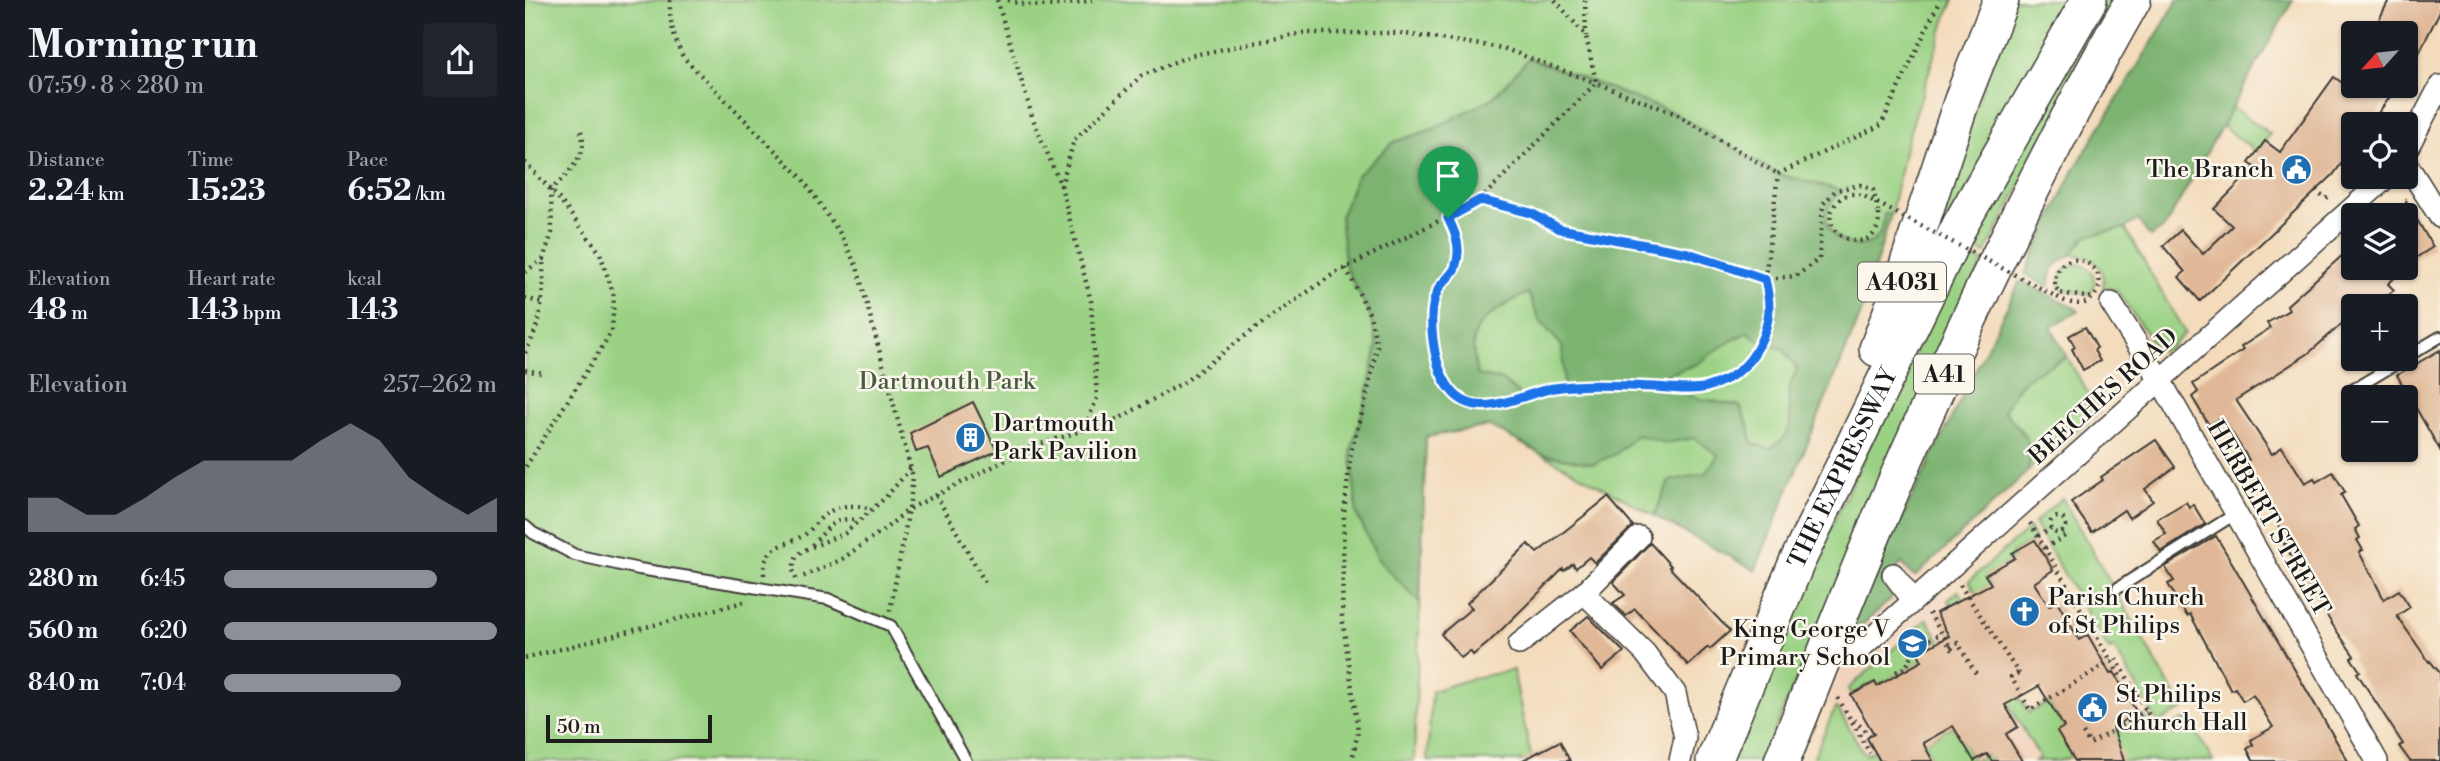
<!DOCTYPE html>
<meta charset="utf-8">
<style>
body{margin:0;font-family:"Libre Bodoni",serif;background:#20242c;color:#f1f3f6;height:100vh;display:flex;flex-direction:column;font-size:26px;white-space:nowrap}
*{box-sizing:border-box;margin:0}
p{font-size:23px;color:#9ea1a6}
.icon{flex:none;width:38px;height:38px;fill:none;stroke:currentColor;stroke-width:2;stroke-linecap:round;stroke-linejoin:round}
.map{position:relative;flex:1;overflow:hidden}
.drawer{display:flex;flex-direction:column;background:#171b24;width:525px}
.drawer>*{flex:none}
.needle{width:46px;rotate:243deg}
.tools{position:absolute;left:1816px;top:21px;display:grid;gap:14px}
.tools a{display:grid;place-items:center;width:77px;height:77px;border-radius:7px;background:#171b24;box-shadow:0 2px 5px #0004;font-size:35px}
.scale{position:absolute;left:21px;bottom:18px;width:166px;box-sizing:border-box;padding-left:7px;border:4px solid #1c1c1c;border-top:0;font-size:19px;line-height:24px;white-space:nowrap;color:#1c1c1c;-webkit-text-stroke:5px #fbf7ec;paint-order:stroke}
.pin{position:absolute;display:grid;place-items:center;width:60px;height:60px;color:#fff;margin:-72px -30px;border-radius:50% 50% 50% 0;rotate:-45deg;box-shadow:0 0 7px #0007}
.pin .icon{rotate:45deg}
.round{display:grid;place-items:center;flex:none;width:74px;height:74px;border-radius:7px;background:#20242c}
.head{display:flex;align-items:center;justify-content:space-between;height:119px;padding:0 28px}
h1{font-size:38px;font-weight:800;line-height:52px}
.stats{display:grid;grid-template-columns:repeat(3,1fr);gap:10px;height:119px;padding:7px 28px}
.stats div{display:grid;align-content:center}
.stats b{font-size:30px;font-weight:800}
.stats small{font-size:19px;font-weight:400}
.stats p{font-size:19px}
.chart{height:196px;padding:14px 28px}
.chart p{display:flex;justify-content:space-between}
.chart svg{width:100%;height:126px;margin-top:7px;fill:#8c9099;opacity:.7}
ul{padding:0 28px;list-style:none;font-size:23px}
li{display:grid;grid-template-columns:112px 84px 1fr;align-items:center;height:52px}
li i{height:18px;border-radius:9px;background:#8c9099}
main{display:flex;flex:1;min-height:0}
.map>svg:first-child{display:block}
</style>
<main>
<section class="drawer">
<div class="head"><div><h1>Morning run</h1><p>07:59 · 8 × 280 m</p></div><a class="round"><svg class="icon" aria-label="share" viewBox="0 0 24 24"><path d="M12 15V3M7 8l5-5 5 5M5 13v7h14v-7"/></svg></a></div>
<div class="stats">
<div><p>Distance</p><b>2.24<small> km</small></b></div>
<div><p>Time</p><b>15:23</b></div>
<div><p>Pace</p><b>6:52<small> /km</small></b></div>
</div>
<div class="stats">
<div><p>Elevation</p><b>48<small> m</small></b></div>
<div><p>Heart rate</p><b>143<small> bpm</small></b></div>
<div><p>kcal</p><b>143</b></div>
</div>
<div class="chart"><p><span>Elevation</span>257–262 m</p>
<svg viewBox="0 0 160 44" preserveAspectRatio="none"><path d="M0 44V32L10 32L20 38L30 38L40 32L50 25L60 19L70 19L80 19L90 19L100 12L110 6L120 12L130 25L140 32L150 38L160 32V44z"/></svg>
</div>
<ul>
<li><b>280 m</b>6:45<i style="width:78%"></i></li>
<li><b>560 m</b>6:20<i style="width:100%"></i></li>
<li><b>840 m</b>7:04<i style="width:65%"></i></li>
</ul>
</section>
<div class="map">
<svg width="1915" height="761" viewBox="0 0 1915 761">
<rect width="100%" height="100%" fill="#fbf7ec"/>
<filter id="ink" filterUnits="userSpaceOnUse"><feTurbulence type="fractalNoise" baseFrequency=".0143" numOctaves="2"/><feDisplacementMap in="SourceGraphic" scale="14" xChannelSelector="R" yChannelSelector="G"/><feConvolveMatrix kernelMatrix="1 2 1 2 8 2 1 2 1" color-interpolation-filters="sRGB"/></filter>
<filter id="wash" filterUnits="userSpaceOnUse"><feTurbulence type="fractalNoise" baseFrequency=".00686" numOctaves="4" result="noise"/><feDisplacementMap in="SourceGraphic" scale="28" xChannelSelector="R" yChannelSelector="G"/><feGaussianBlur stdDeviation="1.57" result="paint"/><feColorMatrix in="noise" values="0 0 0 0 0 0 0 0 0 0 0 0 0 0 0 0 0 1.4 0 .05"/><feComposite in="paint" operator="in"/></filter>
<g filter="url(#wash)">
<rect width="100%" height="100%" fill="#f3dbbb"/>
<polygon fill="#f2d4be" points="1376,540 1423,600 1517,761 1343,761 1313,709 1300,704"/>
<g fill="#9ad183" stroke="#5b7650" stroke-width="2">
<polygon points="0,0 1429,0 1422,15 1380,147 1366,214 1335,316 1230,570 965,426 901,437 889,761 0,761"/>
<polygon points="1489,0 1544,0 1547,4 1418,232 1408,227"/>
<polygon points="1580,0 1591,0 1460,254 1442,244"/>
<polygon points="1707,107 1745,134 1732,152 1697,126"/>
<path d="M1600 228 1660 333 1642 350 1634 351 1631 348 1594 293 1589 289 1578 288C1581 267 1567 254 1546 255L1561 236Z"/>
<polygon points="1438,251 1458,262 1333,534 1237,761 1201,761 1254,635"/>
<path d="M1551 264C1568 266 1574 279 1565 294L1538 290 1535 287C1534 275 1538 267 1551 264Z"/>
<path d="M1542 357 1574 412 1502 472 1507 456 1479 411C1496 374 1508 374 1542 357Z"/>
<polygon points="1537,498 1658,709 1633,723 1589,648 1584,650 1509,523"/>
<polygon points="1504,528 1510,540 1487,553 1490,558 1461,575 1466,584 1451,593 1444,581"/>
<polygon points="1433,591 1488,674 1482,678 1504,713 1524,702 1539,727 1564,746 1619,715 1628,730 1664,719 1688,761 1596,761 1592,741 1534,761 1510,761 1515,758 1423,600"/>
<polygon points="1402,619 1415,641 1397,661 1352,686 1349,682 1326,695 1323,689"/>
<polygon points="988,670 1006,756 1005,761 902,761 907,691 948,678"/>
<polygon points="1310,708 1313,709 1340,755 1349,750 1355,761 1287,761"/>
<polygon points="1428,726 1449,761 1462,754 1467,761 1408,761 1398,743"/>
</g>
<g fill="#7bb371" stroke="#4c6846" stroke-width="2" fill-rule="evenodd">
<polygon points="1653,0 1768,0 1639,228 1625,237 1613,220 1600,228 1561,236 1546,255 1532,264 1527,271 1524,287 1500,274 1549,170"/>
<path d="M1004 58 1149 113 1253 174 1318 191C1264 230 1358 278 1359 214H1366L1335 316 1230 570 1129 516 1144 481 1181 473 1193 455 1169 438 1140 443 1112 435 1091 454 1068 464 1016 454 965 426 901 436 895 603 854 561 832 515 826 451 841 399 852 346 845 315 821 268 815 217 832 175 869 142 908 129 968 98ZM1003 293 1015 321 1037 346 1039 387 997 397 977 380 952 375C950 361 945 343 952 330 960 314 988 301 1003 293ZM1223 332 1236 342 1258 349 1272 369C1270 375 1265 383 1264 390 1261 417 1277 430 1244 449L1227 443 1224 426 1215 406 1171 398 1146 388 1141 375 1172 364 1196 347Z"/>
<path d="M1495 281 1550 308 1553 311 1526 327 1542 357C1508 374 1496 374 1479 411 1498 433 1511 441 1502 472L1391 576 1387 575 1377 563 1359 582 1367 595 1365 600 1336 626 1324 623Z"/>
</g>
<g id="blocks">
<g fill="#e0b897">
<polygon points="1864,0 1915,0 1915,11 1881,79 1881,33 1847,33"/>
<polygon points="1809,77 1826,89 1828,86 1873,86 1845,124 1829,124 1829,146 1808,175 1675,301 1654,277 1660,272 1638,246 1656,230 1678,254 1707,226 1689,209 1730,167 1724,163 1740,141 1755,152"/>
<polygon points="1881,201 1908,247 1881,264"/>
<polygon points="1829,245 1829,268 1880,268 1863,284 1869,290 1854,303 1848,297 1837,306 1829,306 1829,313 1784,353 1711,400 1747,454 1757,447 1780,483 1789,478 1791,482 1808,472 1820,492 1816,495 1834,526 1830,529 1835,538 1832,540 1838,550 1834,552 1859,599 1874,590 1885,607 1872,616 1904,662 1905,661 1915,673 1915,761 1885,761 1874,746 1878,744 1832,673 1835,671 1826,658 1829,656 1807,624 1759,544 1763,542 1739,502 1742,501 1724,472 1726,470 1721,462 1724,460 1697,417 1684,425 1667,397 1673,392 1668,384 1718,350 1716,347 1745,328 1742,323 1764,310 1762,305"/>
<polygon points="1560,327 1572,348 1569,350 1575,361 1558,370 1547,349 1550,347 1544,336"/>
<polygon points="1915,350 1915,450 1872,375"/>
<polygon points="448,402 472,451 416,477 403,448 391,452 385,433"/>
<polygon points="1631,440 1650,467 1620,489 1628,501 1604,518 1599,510 1567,532 1546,502 1578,480 1576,477"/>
<polygon points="1083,497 1108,526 1070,563 1064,557 1051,568 1048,564 1039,571 1038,569 962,644 948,655 945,651 936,658 916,634 947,608 942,603 1003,544 1012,553"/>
<polygon points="1661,502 1664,507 1668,504 1680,524 1636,552 1629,541 1641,534 1632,519"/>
<polygon points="1691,536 1706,561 1823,761 1729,761 1722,749 1728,745 1726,740 1748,727 1728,695 1718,701 1710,688 1706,690 1665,614 1662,616 1643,584 1649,581 1640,567"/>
<polygon points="1510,540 1528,570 1509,583 1524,606 1532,601 1554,640 1563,635 1585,674 1589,672 1612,713 1588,727 1599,761 1550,761 1532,731 1539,727 1514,686 1480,705 1493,727 1481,734 1497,761 1467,761 1462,754 1449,761 1428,726 1398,743 1408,761 1355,761 1342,738 1349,734 1326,695 1350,682 1352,686 1397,661 1393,653 1424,636 1411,613 1466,584 1460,575 1490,558 1487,553"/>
<polygon points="1125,543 1146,566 1144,567 1205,631 1185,649 1183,647 1163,665 1110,609 1101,616 1088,603 1100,595 1088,582"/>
<polygon points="1063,616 1099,652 1077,670 1045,631"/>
<polygon points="1035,741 1045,761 996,761"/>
</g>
</g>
</g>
<g filter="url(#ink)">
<use href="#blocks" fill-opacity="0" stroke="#3c3934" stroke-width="2"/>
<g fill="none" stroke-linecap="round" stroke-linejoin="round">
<defs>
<g id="service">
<polyline points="1881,357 1915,337"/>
<polyline points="1824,392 1879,359"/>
<polyline points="0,526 8,533 50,555 114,569 303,599 366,626 441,761"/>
<polyline points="1593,588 1710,514"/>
</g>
<g id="minor">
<polyline points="1881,151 1915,86"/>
<polyline points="1881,163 1915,217"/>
<polyline points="1586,303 1635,380 1852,761"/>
<polyline points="1368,574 1388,600"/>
<polyline points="1059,593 1120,653 1150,693 1160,738 1155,761"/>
<polyline points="994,644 1059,593 1114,537"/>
<polyline points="1329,654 1862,177"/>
</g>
<g id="trunk">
<polyline points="1352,349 1372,296 1438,97 1476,0"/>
<path id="s1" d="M1189 761 1272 562 1435 225 1564 0"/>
<path d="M1257 761C1300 655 1341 546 1388 442 1455 291 1526 143 1608 0"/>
</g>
</defs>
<use href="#service" stroke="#3c3934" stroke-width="14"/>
<use href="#minor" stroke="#3c3934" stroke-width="24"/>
<use href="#trunk" stroke="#3c3934" stroke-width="38"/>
<g stroke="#3c3934" stroke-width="4.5" stroke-dasharray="2 5" stroke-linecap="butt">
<path d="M145 0C144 22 149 38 158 57L277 178 314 232 332 267 388 477 384 509 361 528 317 559 275 578"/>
<polyline points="472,0 508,119 536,186 566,301 572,398 559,429"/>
<path d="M483 0C510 10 540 5 567 0"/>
<polyline points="1030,0 1061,36 1071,82"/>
<polyline points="1060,0 1061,36"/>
<polyline points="0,162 35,200 75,253 89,296 87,331 0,468"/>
<polyline points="1253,174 1356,125 1415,0"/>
<polyline points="536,186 549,140 616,76 664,56 778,33 874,33 978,48 1071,83"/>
<polyline points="1790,191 1801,199 1806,196"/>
<polyline points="955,200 1006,213 1036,229 1163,253 1240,279 1271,276 1294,259 1298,204 1311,190 1336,185 1348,190 1354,214"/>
<polyline points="923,218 934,239 930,268 914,289 905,317 913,361 925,389 944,405 962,406 1027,389 1053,386 1180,387 1214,372 1226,361 1236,342 1244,319 1246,301 1240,279 1253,174"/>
<polyline points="821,268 845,315 852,346 841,399 826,451 819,513 817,616 833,731 827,761"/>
<path d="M0 272 18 259 27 233 26 190C43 173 66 154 55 129"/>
<polyline points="1530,282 1530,287 1535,293 1567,298"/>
<polyline points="0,298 17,303"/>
<path d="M0 353C17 323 19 294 18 260"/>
<polyline points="0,370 17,373"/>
<polyline points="411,495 462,586"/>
<circle cx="1533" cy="525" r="8"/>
<polyline points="1505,523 1595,676"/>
<polyline points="1513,536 1526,529"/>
<path d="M287 545C302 530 308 516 331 520"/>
<polyline points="1520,548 1540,536 1537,531"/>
<path d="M239 575C238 545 259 547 279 535 285 531 289 525 295 519 310 504 328 504 347 509"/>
<polyline points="271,579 268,570 270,559 277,551 320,533 360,498 386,468"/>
<polyline points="1435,585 1494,674"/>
<polyline points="365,611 384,509 507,447 595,418 661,381 729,329 810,273 955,200 1071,83 1149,113 1253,174"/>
<polyline points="1404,613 1428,651"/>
<polyline points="1425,647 1433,643 1453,677"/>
<polyline points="0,658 219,602"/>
<polyline points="1371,672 1381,667 1392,646 1417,633"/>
<polyline points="1493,673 1486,677 1505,710 1591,658 1630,726"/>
<polyline points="1313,698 1345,753"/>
<polyline points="1329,720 1346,736"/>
<polyline points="1558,733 1565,744 1621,711"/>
</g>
<use href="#service" stroke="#fff" stroke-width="10"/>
<use href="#minor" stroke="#fff" stroke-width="21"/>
<use href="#trunk" stroke="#fff" stroke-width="35"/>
<path stroke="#3c3934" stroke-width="4.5" stroke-dasharray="2 5" stroke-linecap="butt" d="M1354 214C1356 263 1284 236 1312 202 1319 194 1327 193 1337 195L1540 301C1549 304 1559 306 1566 299 1597 271 1535 236 1530 282"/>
</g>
</g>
<g fill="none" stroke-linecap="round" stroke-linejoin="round" filter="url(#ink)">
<defs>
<path id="route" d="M955 200 1006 213 1035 229 1163 253 1240 279C1246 304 1246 321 1234 345 1224 367 1206 380 1182 387 1167 391 1146 388 1130 387 1097 386 1062 383 1029 388 995 394 952 423 926 390 908 368 900 313 914 288 918 281 927 275 930 268 937 249 931 234 923 218Z"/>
</defs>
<use href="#route" stroke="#fff" stroke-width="14"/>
<use href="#route" stroke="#1a73e8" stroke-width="9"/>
</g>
<defs>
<symbol id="civic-disc" viewBox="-11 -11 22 22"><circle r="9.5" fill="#1f6fb2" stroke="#fbf7ec"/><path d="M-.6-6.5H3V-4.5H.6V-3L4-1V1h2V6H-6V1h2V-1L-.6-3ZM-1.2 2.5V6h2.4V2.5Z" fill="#fff"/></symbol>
<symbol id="building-disc" viewBox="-11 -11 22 22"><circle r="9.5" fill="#1f6fb2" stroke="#fbf7ec"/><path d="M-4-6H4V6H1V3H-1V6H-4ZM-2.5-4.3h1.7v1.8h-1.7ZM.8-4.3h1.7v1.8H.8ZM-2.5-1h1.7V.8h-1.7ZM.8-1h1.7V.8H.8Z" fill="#fff"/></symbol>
<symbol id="church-disc" viewBox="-11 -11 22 22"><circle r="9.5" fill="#1f6fb2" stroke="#fbf7ec"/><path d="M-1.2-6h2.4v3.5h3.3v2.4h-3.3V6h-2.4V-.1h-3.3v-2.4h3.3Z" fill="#fff"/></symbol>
<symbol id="school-disc" viewBox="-11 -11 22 22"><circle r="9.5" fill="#1f6fb2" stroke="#fbf7ec"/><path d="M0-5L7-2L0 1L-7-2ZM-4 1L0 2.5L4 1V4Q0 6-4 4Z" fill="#fff"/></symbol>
</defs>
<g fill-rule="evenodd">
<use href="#civic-disc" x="1754" y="152" width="35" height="35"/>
<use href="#building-disc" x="428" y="420" width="35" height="35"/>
<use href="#church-disc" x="1482" y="594" width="35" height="35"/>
<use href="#school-disc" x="1370" y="626" width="35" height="35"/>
<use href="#civic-disc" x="1550" y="690" width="35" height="35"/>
</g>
<g text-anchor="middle" stroke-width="5" stroke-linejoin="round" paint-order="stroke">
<g fill="#fbf7ec" stroke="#5f5e5a" stroke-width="2">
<rect x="1333" y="262.5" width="88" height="39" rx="5"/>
<rect x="1389" y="354.5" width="60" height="39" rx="5"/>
</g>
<g font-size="23" font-weight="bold" fill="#1c1c1c">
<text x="1377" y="290">A4031</text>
<text x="1419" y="382">A41</text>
</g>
<g font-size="24" fill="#1c1c1c" stroke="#fbf7ec" text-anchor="start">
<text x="1749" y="177" text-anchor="end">The Branch</text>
<text x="468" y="431">Dartmouth<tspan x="468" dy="28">Park Pavilion</tspan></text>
<text x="1523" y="605">Parish Church<tspan x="1523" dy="28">of St Philips</tspan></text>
<text x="1365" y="637" text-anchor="end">King George V<tspan x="1365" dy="28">Primary School</tspan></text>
<text x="1591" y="702">St Philips<tspan x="1591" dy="28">Church Hall</tspan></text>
</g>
<g font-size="24" fill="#485b40" stroke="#fbf7ec">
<text x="422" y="389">Dartmouth Park</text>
</g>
<g font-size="24" fill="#1c1c1c" stroke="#fbf7ec">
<text transform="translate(1578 396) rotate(-42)" y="8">BEECHES ROAD</text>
<text dy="8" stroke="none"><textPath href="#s1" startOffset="320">THE EXPRESSWAY</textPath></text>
<text transform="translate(1744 518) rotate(60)" y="8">HERBERT STREET</text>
</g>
</g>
</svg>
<div class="tools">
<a><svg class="needle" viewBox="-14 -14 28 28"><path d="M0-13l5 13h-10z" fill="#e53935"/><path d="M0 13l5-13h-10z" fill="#9ea1a6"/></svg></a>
<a><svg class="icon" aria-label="locate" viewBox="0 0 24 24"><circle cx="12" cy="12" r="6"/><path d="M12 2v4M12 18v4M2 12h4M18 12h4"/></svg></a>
<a><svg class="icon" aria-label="layers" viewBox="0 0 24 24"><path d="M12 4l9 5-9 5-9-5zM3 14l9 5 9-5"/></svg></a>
<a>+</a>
<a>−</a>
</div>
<div class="scale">50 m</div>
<div class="pin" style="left:923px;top:218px;background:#1e9e55"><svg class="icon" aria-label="arrive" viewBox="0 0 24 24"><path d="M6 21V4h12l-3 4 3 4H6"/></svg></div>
</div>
</main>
